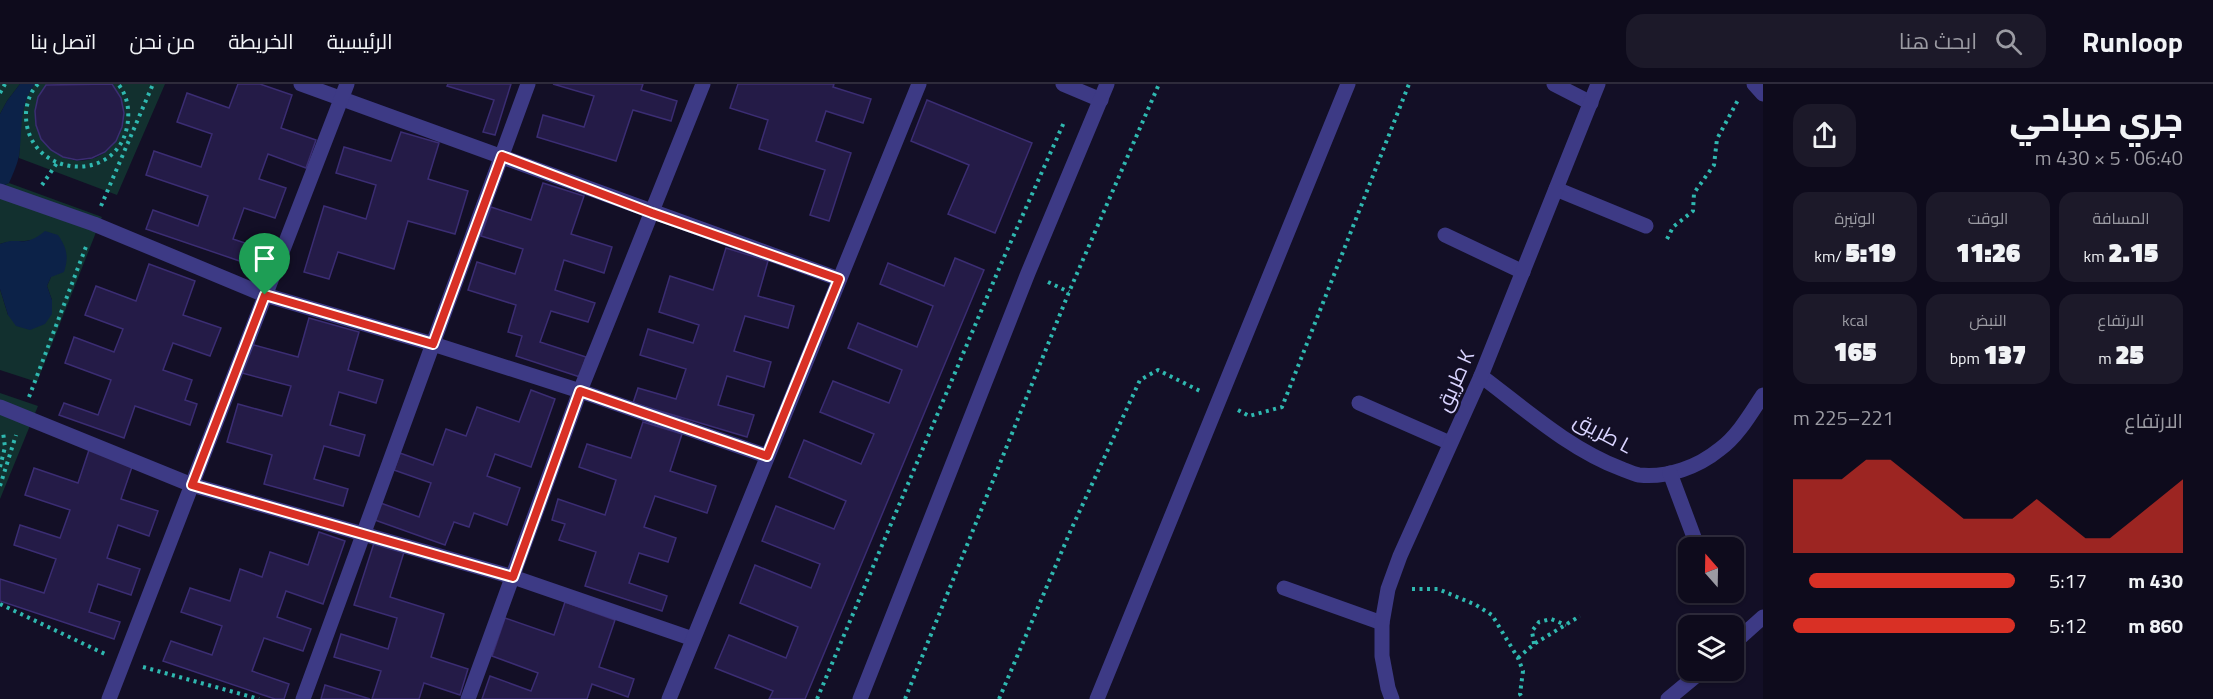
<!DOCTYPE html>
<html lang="ar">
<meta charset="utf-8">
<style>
body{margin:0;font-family:"Titillium Web",Cairo,sans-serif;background:#1c1929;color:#f1f3f6;direction:rtl;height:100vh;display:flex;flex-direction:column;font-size:22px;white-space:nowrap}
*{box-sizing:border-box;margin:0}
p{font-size:20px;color:#9b9ba3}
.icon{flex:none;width:33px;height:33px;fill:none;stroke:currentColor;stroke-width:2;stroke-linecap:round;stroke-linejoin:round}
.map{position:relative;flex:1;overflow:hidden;direction:ltr}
.panel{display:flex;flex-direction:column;background:#0e0b1c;width:450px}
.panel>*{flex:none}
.needle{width:39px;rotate:340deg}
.fabs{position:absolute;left:1678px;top:453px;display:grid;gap:12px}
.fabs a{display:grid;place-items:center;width:66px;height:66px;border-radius:12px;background:#0e0b1c;box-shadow:0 2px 4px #0004,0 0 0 2px #2e2b3b;font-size:30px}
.pin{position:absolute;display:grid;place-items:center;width:51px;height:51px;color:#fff;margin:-62px -26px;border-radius:50% 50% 50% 0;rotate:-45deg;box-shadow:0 0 6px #0007}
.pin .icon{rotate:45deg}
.round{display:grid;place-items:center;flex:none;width:63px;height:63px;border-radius:18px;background:#1c1929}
.headline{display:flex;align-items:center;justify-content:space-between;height:102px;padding:0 30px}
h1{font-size:33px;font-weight:800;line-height:45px}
.metrics{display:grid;grid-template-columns:repeat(3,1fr);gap:9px;height:102px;padding:6px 30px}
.metrics div{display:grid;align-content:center;border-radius:15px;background:#1c1929;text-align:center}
.metrics b{font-size:26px;font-weight:800}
.metrics small{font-size:16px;font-weight:400}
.metrics p{font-size:16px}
.chart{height:168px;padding:12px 30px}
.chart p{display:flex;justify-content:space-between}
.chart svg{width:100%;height:108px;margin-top:6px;fill:#d93025;opacity:.7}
ul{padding:0 30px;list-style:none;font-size:20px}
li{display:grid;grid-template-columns:96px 72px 1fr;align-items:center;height:45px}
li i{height:15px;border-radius:8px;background:#d93025}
header{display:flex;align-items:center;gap:36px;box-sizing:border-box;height:84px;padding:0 30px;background:#0e0b1c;border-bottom:2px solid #2e2b3b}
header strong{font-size:28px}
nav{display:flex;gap:33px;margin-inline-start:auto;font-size:21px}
.search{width:420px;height:54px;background:#1c1929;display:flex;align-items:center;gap:15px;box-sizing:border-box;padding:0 21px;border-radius:18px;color:#9b9ba3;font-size:22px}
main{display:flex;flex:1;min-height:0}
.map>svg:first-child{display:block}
</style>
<header>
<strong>Runloop</strong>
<div class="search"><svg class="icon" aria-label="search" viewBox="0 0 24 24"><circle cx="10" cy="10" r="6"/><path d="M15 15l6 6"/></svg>ابحث هنا</div>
<nav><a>الرئيسية</a><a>الخريطة</a><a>من نحن</a><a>اتصل بنا</a></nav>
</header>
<main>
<section class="panel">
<div class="headline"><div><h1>جري صباحي</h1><p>06:40 · 5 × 430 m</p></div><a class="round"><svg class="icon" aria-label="share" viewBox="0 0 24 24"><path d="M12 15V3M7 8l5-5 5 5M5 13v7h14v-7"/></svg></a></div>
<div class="metrics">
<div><p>المسافة</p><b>2.15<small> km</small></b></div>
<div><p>الوقت</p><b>11:26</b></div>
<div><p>الوتيرة</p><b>5:19<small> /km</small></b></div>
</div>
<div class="metrics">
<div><p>الارتفاع</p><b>25<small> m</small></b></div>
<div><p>النبض</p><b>137<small> bpm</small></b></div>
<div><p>kcal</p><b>165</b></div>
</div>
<div class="chart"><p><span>الارتفاع</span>221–225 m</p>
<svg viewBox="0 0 160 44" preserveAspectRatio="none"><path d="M0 44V14L10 14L20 14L30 6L40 6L50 14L60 22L70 30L80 30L90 30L100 22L110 30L120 38L130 38L140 30L150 22L160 14V44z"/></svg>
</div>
<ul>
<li><b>430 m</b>5:17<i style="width:93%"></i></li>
<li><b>860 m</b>5:12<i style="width:100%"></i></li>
</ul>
</section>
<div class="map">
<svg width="1763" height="615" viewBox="0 0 1763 615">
<rect width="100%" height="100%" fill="#130f26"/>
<g fill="#12302f">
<polygon points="0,0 20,0 7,17 0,30"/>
<path d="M35 0H47C10 47 71 103 111 63 117 56 122 48 123 38 125 24 121 11 112 0H165L117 111 19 74C21 48 18 21 35 0Z"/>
<path d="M9 99 102 133 37 298 0 286V205L8 231 52 216 47 202 51 193 33 156C22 158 11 156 0 160V103Z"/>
<polygon points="0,309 38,322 0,415"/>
</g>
<g fill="#0c2248">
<path d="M20 0H35C18 22 23 46 19 72 17 81 13 90 9 99L0 103V30L7 17Z"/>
<path d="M45 147 58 151C67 164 69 173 64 188L51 193 47 202 52 216V230L45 240 30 246 16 242 8 231 0 205V160C20 152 23 165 45 147Z"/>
</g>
<g fill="#241b47" stroke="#3b2d73" stroke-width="1.5">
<polygon points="112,0 121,14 124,29 122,43 116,57 105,68 92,74 77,76 63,73 51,66 41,55 36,41 35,27 38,13 46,1"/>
<polygon points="238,0 260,0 292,11 281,44 316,56 306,84 268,70 259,95 286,104 275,134 244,124 233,155 272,168 266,186 146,145 153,126 198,142 208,112 146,91 154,67 201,83 212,50 177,38 187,9 229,24"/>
<polygon points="448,0 511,0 495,51 483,48 494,16 447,2"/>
<polygon points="553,0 643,0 641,6 677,17 671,37 633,26 616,77 537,53 543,31 584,43 594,12"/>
<polygon points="738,0 834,0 833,3 871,15 863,39 826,27 816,57 851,69 829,137 810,131 825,86 759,65 768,36 730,24"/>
<polygon points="927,16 1032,59 995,149 948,130 969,81 911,57"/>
<polygon points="401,48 439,59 428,95 468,107 455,150 408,137 394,185 338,168 329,195 304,188 324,122 366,135 376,101 336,89 344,63 391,77"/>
<polygon points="543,99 584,112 571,150 612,163 604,189 564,176 555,206 595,219 588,238 551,227 540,258 586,273 580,293 516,272 522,252 508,248 516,221 468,206 477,178 515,190 523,165 481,152 491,123 531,136"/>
<polygon points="726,164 768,177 758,212 794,222 788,244 745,232 734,267 771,278 764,303 727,292 718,321 754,331 747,353 633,319 638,304 676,315 686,285 640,271 648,245 693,259 699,241 659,228 670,192 713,206"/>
<polygon points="955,174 984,186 805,615 769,615 773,607 715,584 729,551 786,574 798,543 740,519 755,481 811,504 820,480 762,457 776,422 834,445 846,417 789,393 804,356 861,380 874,350 820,328 833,297 889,319 902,286 848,264 858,239 917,263 933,222 880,200 888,179 944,202"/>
<polygon points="149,180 195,197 183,231 221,244 210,272 173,259 163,286 192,296 185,316 197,320 190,341 135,322 124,354 59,331 64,319 98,331 111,296 65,279 74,253 114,268 123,245 85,231 96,202 136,217"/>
<polygon points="309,234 359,248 348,286 383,296 376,319 339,308 330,341 365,351 359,372 324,362 314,395 348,405 343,422 264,400 272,371 227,358 238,320 282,332 291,302 242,289 250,260 298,273"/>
<polygon points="531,306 555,315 531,383 495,370 487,392 520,404 507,441 474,429 469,443 454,438 445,461 372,435 378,418 419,433 431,399 394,386 400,369 433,381 446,345 466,352 477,323 519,338"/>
<polygon points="643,338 682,350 670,387 716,402 707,429 655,412 644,443 676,454 668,478 639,469 629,499 667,512 662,527 585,502 596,468 559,456 565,440 552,436 558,415 605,431 616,396 579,383 587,360 631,374"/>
<polygon points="89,366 133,380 121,415 158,427 149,452 118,441 107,474 140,485 131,511 98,500 89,528 120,538 114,555 0,517 0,495 44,509 56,475 14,461 20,441 60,454 70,426 25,411 34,384 78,399"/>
<polygon points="319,448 345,457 323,520 286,507 277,533 311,545 303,567 264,554 252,587 289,600 284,615 275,615 163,577 171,557 212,571 222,542 181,528 190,504 230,517 240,485 262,493 270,468 308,481"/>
<polygon points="374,459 404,468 390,513 444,530 431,573 468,585 460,611 424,599 419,615 372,615 381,587 334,573 341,550 388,565 397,534 354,521"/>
<polygon points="565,518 615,536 599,583 634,595 628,613 592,600 587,615 482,615 490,592 531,607 538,589 492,572 505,534 554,551"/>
<polygon points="325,601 370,615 321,615"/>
</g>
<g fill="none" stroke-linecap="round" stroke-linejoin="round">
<g stroke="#2fb8b0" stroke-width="4" stroke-dasharray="3 4.5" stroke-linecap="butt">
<path d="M38 0C30 8 27 18 26 29 24 92 115 103 127 43 130 28 128 12 118 0"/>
<polyline points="0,9 5,0"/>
<polyline points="42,101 57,79"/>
<polyline points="101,122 153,0"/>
<polyline points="1667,155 1673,143 1693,127 1694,109 1714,81 1717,55 1738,16"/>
<polyline points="1048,198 1069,208"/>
<polyline points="29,313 87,160"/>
<polyline points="1238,326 1249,332 1282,323 1409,0"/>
<polyline points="0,383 5,363 3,348"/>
<polyline points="0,402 16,351"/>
<polyline points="1412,505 1438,505 1476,521 1492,531 1518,574 1523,587 1520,610 1523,615"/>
<polyline points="0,520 105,570"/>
<polyline points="1534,560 1532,547 1539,538 1551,535 1566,541"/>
<polyline points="1518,574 1534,560 1580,532"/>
<polyline points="143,583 259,615"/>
<polyline points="817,615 1001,180 1065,36"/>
<polyline points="905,615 1069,208 1159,0"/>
<polyline points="999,615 1070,448 1140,296 1158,286 1200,307"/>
</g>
<g stroke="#3d3a85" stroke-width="15">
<polyline points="301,0 839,195"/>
<polyline points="1063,0 1101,16"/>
<polyline points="1554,0 1591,19"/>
<polyline points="1754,0 1763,10"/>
<polyline points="1556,105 1646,142"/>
<polyline points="0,107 94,140 265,211 433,260 580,307 767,372"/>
<polyline points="1445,151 1523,188"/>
<path d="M1481 292C1525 325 1569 365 1622 385 1627 387 1633 390 1639 391 1668 394 1698 383 1720 365 1738 352 1751 329 1763 311"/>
<polyline points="1359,319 1450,359"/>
<polyline points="0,323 192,401 513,493 693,555"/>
<polyline points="1670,389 1698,464"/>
<polyline points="1284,504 1382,539"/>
<polyline points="1734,559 1763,533"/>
<polyline points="109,615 347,0"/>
<polyline points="303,615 528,0"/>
<polyline points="468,615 580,307 703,0"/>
<polyline points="669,615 919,0"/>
<polyline points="860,615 1028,189 1107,0"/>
<polyline points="1097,615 1348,0"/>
<polyline points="1392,615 1388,604 1382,572 1382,539 1388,505 1400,472 1481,292 1598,0"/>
<polyline points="1668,615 1703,586"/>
</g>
</g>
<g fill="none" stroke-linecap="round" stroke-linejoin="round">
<defs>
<polygon id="route" points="502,72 652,129 839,195 767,372 580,307 513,493 192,401 265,211 433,260"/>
</defs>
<use href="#route" stroke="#fff" stroke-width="12"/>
<use href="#route" stroke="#d93025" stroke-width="8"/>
</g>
<g text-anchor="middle" stroke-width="5" stroke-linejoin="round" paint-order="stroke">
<g font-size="21" fill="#d9d4ff" stroke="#130f26">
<text transform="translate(1455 297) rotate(-66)" y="7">طريق K</text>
<text transform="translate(1603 349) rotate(28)" y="7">طريق L</text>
</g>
</g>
</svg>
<div class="fabs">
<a><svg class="needle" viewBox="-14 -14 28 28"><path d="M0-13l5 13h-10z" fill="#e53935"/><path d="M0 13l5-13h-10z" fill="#9b9ba3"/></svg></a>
<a><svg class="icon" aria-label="layers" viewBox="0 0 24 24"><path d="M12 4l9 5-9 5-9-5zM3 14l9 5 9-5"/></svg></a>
</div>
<div class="pin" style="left:265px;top:211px;background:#1e9e55"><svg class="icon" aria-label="arrive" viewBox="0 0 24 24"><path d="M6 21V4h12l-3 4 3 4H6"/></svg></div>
</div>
</main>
